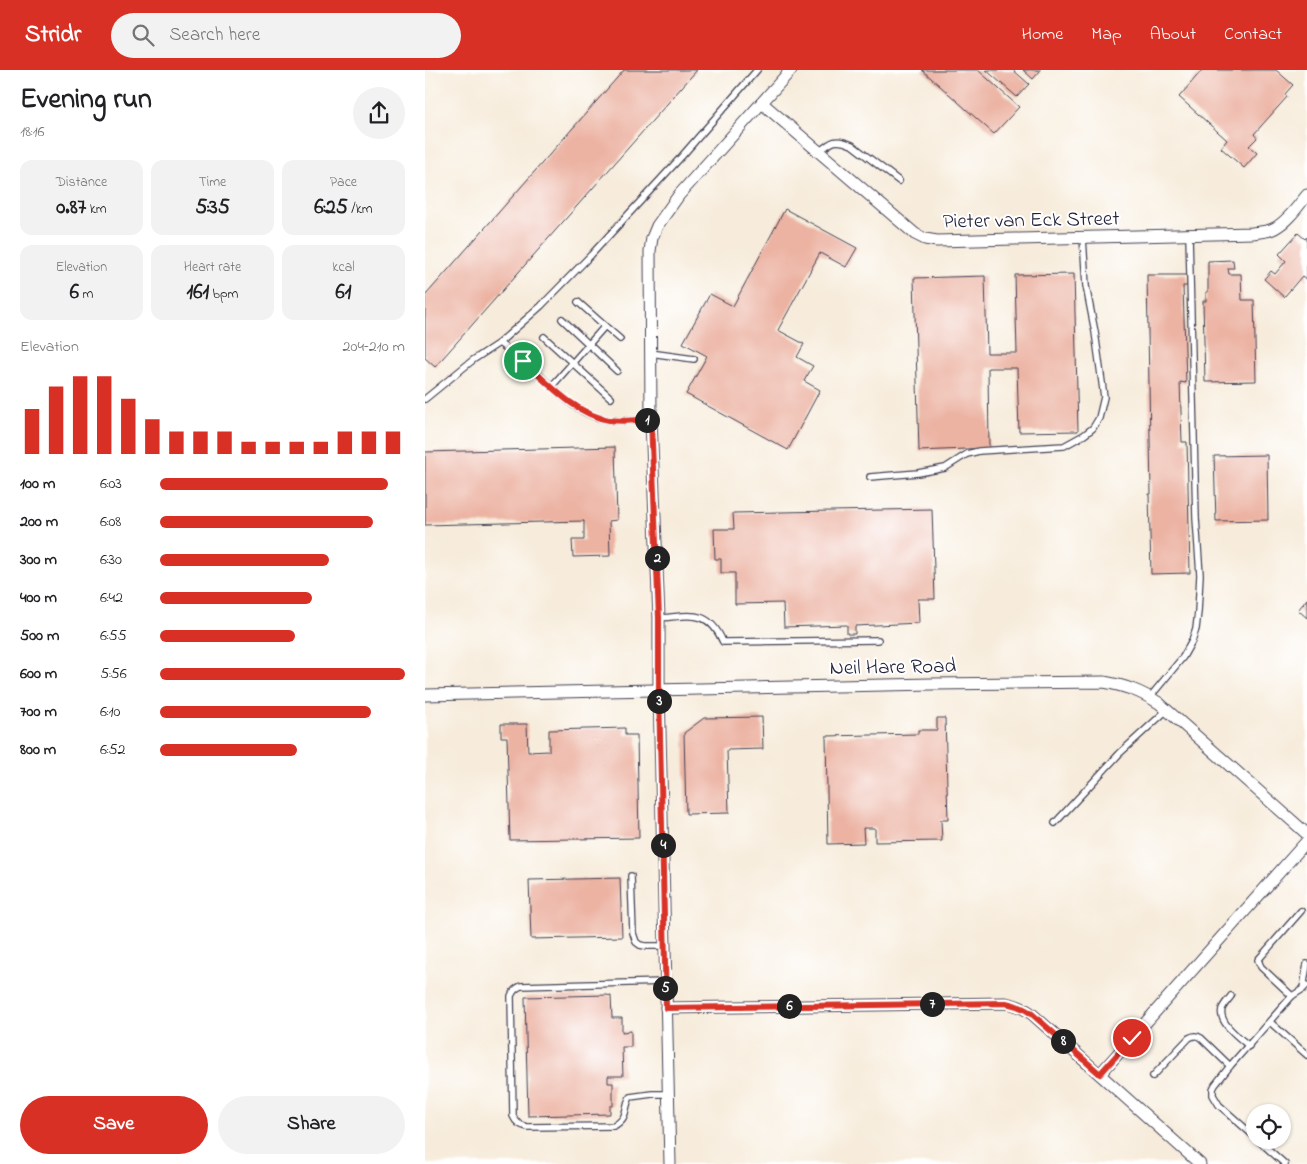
<!DOCTYPE html>
<meta charset="utf-8">
<style>
body{margin:0;font-family:"Indie Flower",sans-serif;background:#f2f2f2;color:#202124;height:100vh;display:flex;flex-direction:column;font-size:19px;white-space:nowrap}
*{box-sizing:border-box;margin:0}
p{font-size:16px;color:#757577}
.icon{flex:none;width:28px;height:28px;fill:none;stroke:currentColor;stroke-width:2;stroke-linecap:round;stroke-linejoin:round}
.map{position:relative;flex:1;overflow:hidden}
.details{display:flex;flex-direction:column;background:#fff;width:425px}
.details>*{flex:none}
.tools{position:absolute;left:821px;top:1034px;display:grid;gap:10px}
.tools a{display:grid;place-items:center;width:45px;height:45px;border-radius:50%;background:#fff;box-shadow:0 1px 4px #0004;font-size:25px}
.pin{position:absolute;display:grid;place-items:center;width:42px;height:42px;color:#fff;margin:-21px;border:2px solid #fff;border-radius:50%;box-shadow:0 1px 5px #0007}
.km{position:absolute;width:25px;height:25px;margin:-12px;border-radius:50%;background:#222;color:#fff;font-size:14px;line-height:25px;text-align:center}
.round{display:grid;place-items:center;flex:none;width:52px;height:52px;border-radius:26px;background:#f2f2f2}
.overview{display:flex;align-items:center;justify-content:space-between;height:85px;padding:0 20px}
h1{font-size:28px;font-weight:700;line-height:38px}
.metrics{display:grid;grid-template-columns:repeat(3,1fr);gap:8px;height:85px;padding:5px 20px}
.metrics div{display:grid;align-content:center;border-radius:12px;background:#f2f2f2;text-align:center}
.metrics b{font-size:21px;font-weight:700}
.metrics small{font-size:14px;font-weight:400}
.metrics p{font-size:14px}
.chart{height:140px;padding:10px 20px}
.chart p{display:flex;justify-content:space-between}
.chart svg{width:100%;height:90px;margin-top:5px;stroke:#d93025;stroke-width:6}
.primary-button{display:flex;gap:10px;margin-top:auto;padding:10px 20px}
.primary-button a{flex:1;height:58px;border-radius:30px;background:#d93025;color:#fff;font-size:20px;font-weight:700;line-height:58px;text-align:center}
.primary-button a+a{background:#f2f2f2;color:#202124}
ul{padding:0 20px;list-style:none;font-size:16px}
li{display:grid;grid-template-columns:80px 60px 1fr;align-items:center;height:38px}
li i{height:12px;border-radius:6px;background:#d93025}
header{display:flex;align-items:center;gap:30px;box-sizing:border-box;height:70px;padding:0 25px;background:#d93025;color:#fff}
header strong{font-size:24px}
nav{display:flex;gap:28px;margin-inline-start:auto;font-size:18px}
.search{width:350px;height:45px;background:#f2f2f2;display:flex;align-items:center;gap:12px;box-sizing:border-box;padding:0 18px;border-radius:28px;color:#757577;font-size:19px}
main{display:flex;flex:1;min-height:0}
.map>svg:first-child{display:block}
</style>
<header>
<strong>Stridr</strong>
<div class="search"><svg class="icon" aria-label="search" viewBox="0 0 24 24"><circle cx="10" cy="10" r="6"/><path d="M15 15l6 6"/></svg>Search here</div>
<nav><a>Home</a><a>Map</a><a>About</a><a>Contact</a></nav>
</header>
<main>
<section class="details">
<div class="overview"><div><h1>Evening run</h1><p>18:16</p></div><a class="round"><svg class="icon" aria-label="share" viewBox="0 0 24 24"><path d="M12 15V3M7 8l5-5 5 5M5 13v7h14v-7"/></svg></a></div>
<div class="metrics">
<div><p>Distance</p><b>0.87<small> km</small></b></div>
<div><p>Time</p><b>5:35</b></div>
<div><p>Pace</p><b>6:25<small> /km</small></b></div>
</div>
<div class="metrics">
<div><p>Elevation</p><b>6<small> m</small></b></div>
<div><p>Heart rate</p><b>161<small> bpm</small></b></div>
<div><p>kcal</p><b>61</b></div>
</div>
<div class="chart"><p><span>Elevation</span>204–210 m</p>
<svg viewBox="0 0 160 44" preserveAspectRatio="none"><path d="M5 44V22M15 44V11M25 44V6M35 44V6M45 44V17M55 44V27M65 44V33M75 44V33M85 44V33M95 44V38M105 44V38M115 44V38M125 44V38M135 44V33M145 44V33M155 44V33"/></svg>
</div>
<ul>
<li><b>100 m</b>6:03<i style="width:93%"></i></li>
<li><b>200 m</b>6:08<i style="width:87%"></i></li>
<li><b>300 m</b>6:30<i style="width:69%"></i></li>
<li><b>400 m</b>6:42<i style="width:62%"></i></li>
<li><b>500 m</b>6:55<i style="width:55%"></i></li>
<li><b>600 m</b>5:56<i style="width:100%"></i></li>
<li><b>700 m</b>6:10<i style="width:86%"></i></li>
<li><b>800 m</b>6:52<i style="width:56%"></i></li>
</ul>
<div class="primary-button"><a>Save</a><a>Share</a></div>
</section>
<div class="map">
<svg width="882" height="1094" viewBox="0 0 882 1094">
<rect width="100%" height="100%" fill="#fff"/>
<filter id="ink" filterUnits="userSpaceOnUse"><feTurbulence type="fractalNoise" baseFrequency=".02" numOctaves="2"/><feDisplacementMap in="SourceGraphic" scale="10" xChannelSelector="R" yChannelSelector="G"/><feConvolveMatrix kernelMatrix="1 2 1 2 8 2 1 2 1" color-interpolation-filters="sRGB"/></filter>
<filter id="wash" filterUnits="userSpaceOnUse"><feTurbulence type="fractalNoise" baseFrequency=".0096" numOctaves="4" result="noise"/><feDisplacementMap in="SourceGraphic" scale="20" xChannelSelector="R" yChannelSelector="G"/><feGaussianBlur stdDeviation="1.12" result="paint"/><feColorMatrix in="noise" values="0 0 0 0 0 0 0 0 0 0 0 0 0 0 0 0 0 1.4 0 .05"/><feComposite in="paint" operator="in"/></filter>
<g filter="url(#wash)">
<rect width="100%" height="100%" fill="#f7ecdb"/>
<g id="blocks">
<g fill="#ecb3a3">
<polygon points="199,0 272,0 10,297 0,288 0,226"/>
<polygon points="497,0 553,0 594,37 569,64"/>
<polygon points="561,0 588,0 604,14 592,27"/>
<polygon points="598,0 616,0 608,9"/>
<polygon points="777,0 851,0 868,15 860,24 862,27 829,64 832,68 824,76 832,83 819,98 796,78 802,70 754,27"/>
<polygon points="360,139 432,178 421,197 395,183 353,260 379,274 372,287 388,296 379,311 395,320 363,380 261,324 282,286 258,273 285,224 308,236"/>
<polygon points="873,163 880,169 882,167 882,210 877,206 859,227 839,209 846,201 850,204 861,191 854,184"/>
<polygon points="808,190 809,198 803,198 804,204 816,204 817,230 829,230 831,311 780,312 778,231 781,231 781,222 783,222 783,191"/>
<polygon points="649,204 653,361 594,362 592,298 563,298 564,378 494,381 489,208 560,206 562,283 592,283 590,205"/>
<polygon points="722,205 762,205 762,216 758,216 761,313 755,312 757,372 762,372 765,503 726,504 724,424 726,424"/>
<polygon points="190,377 192,450 184,451 185,486 148,487 147,470 159,470 159,451 0,455 0,382"/>
<polygon points="842,385 843,450 791,451 789,386"/>
<polygon points="507,439 510,529 493,529 494,553 430,556 430,564 422,564 422,555 359,557 358,533 310,534 310,503 296,503 296,489 290,489 289,459 309,459 308,443"/>
<polygon points="882,529 882,548 873,540"/>
<polygon points="337,647 338,679 302,680 304,743 261,744 259,663 279,648"/>
<polygon points="512,648 520,648 523,750 516,750 517,771 450,772 450,758 438,758 439,773 403,774 401,666 493,664 493,660 512,660"/>
<polygon points="76,654 102,654 103,682 124,681 124,660 200,658 200,665 212,665 214,768 85,770 82,667 76,667"/>
<polygon points="195,808 197,867 106,869 104,810"/>
<polygon points="182,925 186,926 187,948 197,948 197,962 206,961 206,977 197,977 198,1006 183,1006 183,1013 188,1013 188,1036 185,1036 185,1044 103,1046 100,927"/>
</g>
</g>
</g>
<g filter="url(#ink)">
<use href="#blocks" fill-opacity="0" stroke="#424053" stroke-width="1"/>
<g fill="none" stroke-linecap="round" stroke-linejoin="round">
<defs>
<g id="service">
<path d="M394 82C407 71 410 68 427 75L474 111"/>
<polyline points="137,249 192,301"/>
<polyline points="180,256 195,269"/>
<polyline points="119,267 186,328"/>
<polyline points="74,273 116,236 166,185 257,86 332,0"/>
<polyline points="225,283 269,289"/>
<polyline points="127,316 180,256 153,232"/>
<path d="M0 329 48 290 74 273C85 281 97 290 108 299 130 319 152 346 184 350 198 352 212 350 226 349"/>
<polyline points="445,407 493,403 520,398 542,384 554,381 639,376 659,365 668,358 674,348 679,327 670,262 661,216 658,167"/>
<path d="M234 548C265 546 283 538 298 572L453 570"/>
<polyline points="725,627 758,587 767,571 771,559 773,542 775,505 771,448 764,165"/>
<polyline points="630,753 695,683 742,640"/>
<polyline points="206,806 208,863 211,872 215,875 220,876 239,876"/>
<path d="M240 912 96 916C91 918 88 921 86 926L88 1046C91 1053 95 1055 102 1057L189 1056C205 1046 198 1039 205 1027L227 1024H243"/>
<polyline points="878,919 882,894"/>
<path d="M806 926C804 929 799 934 797 939 793 953 815 968 824 976"/>
<polyline points="867,926 836,897 833,890 876,841"/>
<polyline points="845,952 882,985"/>
<path d="M728 1006 764 968C769 965 772 965 776 968L805 996"/>
<polyline points="830,1067 794,1035 788,1025 788,1019 790,1015 805,996 867,926 878,919 882,915"/>
<polyline points="833,1070 860,1094"/>
</g>
<g id="minor">
<path d="M337 33 490 164 500 169 512 171 827 163C835 162 843 162 850 158 863 151 873 136 882 125"/>
<path d="M0 625 507 614 679 612C701 616 715 621 734 633L882 764"/>
<path d="M241 938 581 933C591 935 599 938 607 944L775 1094"/>
<polyline points="675,1004 882,771"/>
<polyline points="245,1094 234,620 234,548 226,349 225,181 227,168 232,156 254,125 366,0"/>
</g>
</defs>
<use href="#service" stroke="#424053" stroke-width="8"/>
<use href="#minor" stroke="#424053" stroke-width="13"/>
<use href="#service" stroke="#fff" stroke-width="5.5"/>
<use href="#minor" stroke="#fff" stroke-width="11"/>
</g>
</g>
<g fill="none" stroke-linecap="round" stroke-linejoin="round" filter="url(#ink)">
<defs>
<path id="route" d="M98 291C122 312 151 345 184 350 198 352 212 350 226 349L234 548V620L241 938 581 933C591 935 599 938 607 944L675 1004 707 968"/>
</defs>
<use href="#route" stroke="#fff" stroke-width="10"/>
<use href="#route" stroke="#d93025" stroke-width="6"/>
</g>
<g text-anchor="middle" stroke-width="4" stroke-linejoin="round" paint-order="stroke">
<g font-size="21" fill="#22223b" stroke="#fff">
<text transform="translate(606 149) rotate(-1)" y="7">Pieter van Eck Street</text>
<text transform="translate(468 596) rotate(-1)" y="7">Neil Hare Road</text>
</g>
</g>
</svg>
<div class="tools">
<a><svg class="icon" aria-label="locate" viewBox="0 0 24 24"><circle cx="12" cy="12" r="6"/><path d="M12 2v4M12 18v4M2 12h4M18 12h4"/></svg></a>
</div>
<div class="pin" style="left:98px;top:291px;background:#1e9e55"><svg class="icon" aria-label="arrive" viewBox="0 0 24 24"><path d="M6 21V4h12l-3 4 3 4H6"/></svg></div>
<div class="pin" style="left:707px;top:968px;background:#d93025"><svg class="icon" aria-label="check" viewBox="0 0 24 24"><path d="M5 12l5 5 9-10"/></svg></div>
<b class="km" style="left:222px;top:350px">1</b>
<b class="km" style="left:232px;top:488px">2</b>
<b class="km" style="left:234px;top:631px">3</b>
<b class="km" style="left:238px;top:775px">4</b>
<b class="km" style="left:240px;top:918px">5</b>
<b class="km" style="left:364px;top:936px">6</b>
<b class="km" style="left:507px;top:934px">7</b>
<b class="km" style="left:638px;top:971px">8</b>
</div>
</main>
